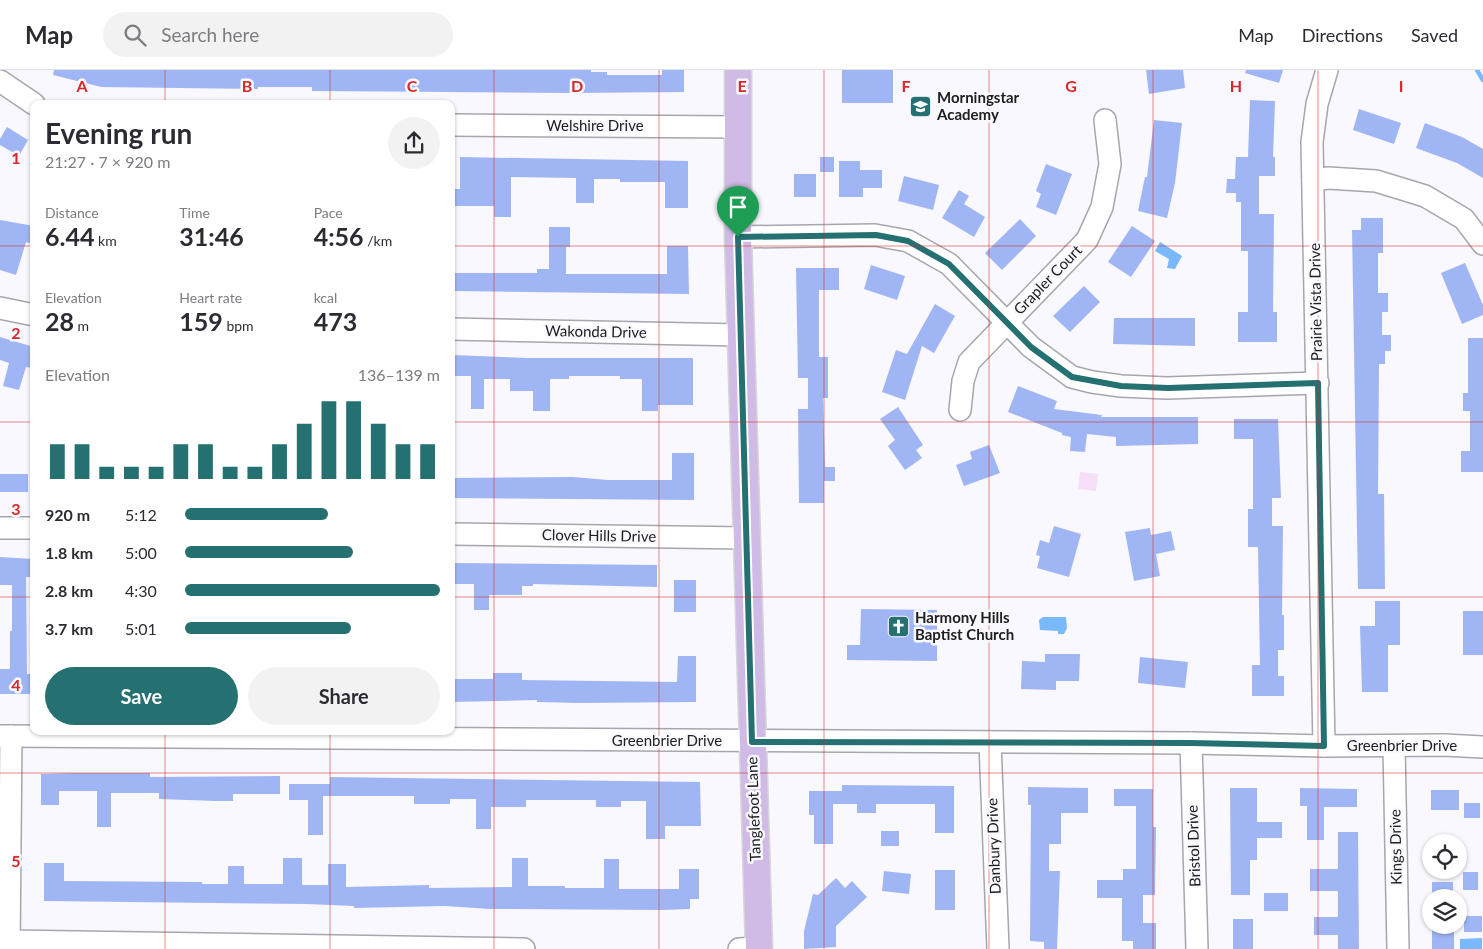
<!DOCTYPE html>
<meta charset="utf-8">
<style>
body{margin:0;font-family:Lato,sans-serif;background:#f2f2f3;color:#2b2b33;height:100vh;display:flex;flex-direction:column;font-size:19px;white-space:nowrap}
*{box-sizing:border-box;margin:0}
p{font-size:16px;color:#7c7c81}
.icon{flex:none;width:28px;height:28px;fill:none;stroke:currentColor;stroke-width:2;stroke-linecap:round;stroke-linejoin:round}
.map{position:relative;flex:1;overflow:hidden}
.side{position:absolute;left:30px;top:30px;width:425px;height:635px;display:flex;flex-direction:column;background:#fff;border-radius:10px;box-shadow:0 1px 4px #0004}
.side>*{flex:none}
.controls{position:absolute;left:1422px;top:764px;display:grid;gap:10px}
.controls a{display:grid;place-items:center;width:45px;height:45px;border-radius:50%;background:#fff;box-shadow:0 1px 4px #0004;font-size:25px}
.pin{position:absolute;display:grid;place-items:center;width:42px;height:42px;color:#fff;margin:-51px -21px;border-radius:50% 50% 50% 0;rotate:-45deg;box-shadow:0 0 5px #0007}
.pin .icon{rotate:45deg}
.round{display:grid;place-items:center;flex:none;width:52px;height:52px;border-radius:26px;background:#f2f2f3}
.summary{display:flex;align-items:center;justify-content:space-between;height:85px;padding:0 15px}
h1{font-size:28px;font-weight:700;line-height:38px}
.metrics{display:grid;grid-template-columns:repeat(3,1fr);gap:8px;height:85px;padding:5px 15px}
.metrics div{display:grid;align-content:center}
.metrics b{font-size:25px;font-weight:700}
.metrics small{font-size:14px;font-weight:400}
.metrics p{font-size:14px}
.chart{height:140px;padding:10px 15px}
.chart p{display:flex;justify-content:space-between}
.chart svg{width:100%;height:90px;margin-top:5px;stroke:#257071;stroke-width:6}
.button{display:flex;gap:10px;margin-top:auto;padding:10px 15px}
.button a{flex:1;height:58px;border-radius:30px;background:#257071;color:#fff;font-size:20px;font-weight:700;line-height:58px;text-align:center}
.button a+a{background:#f2f2f3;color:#2b2b33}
ul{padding:0 15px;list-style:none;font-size:16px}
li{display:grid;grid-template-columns:80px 60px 1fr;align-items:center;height:38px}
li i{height:12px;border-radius:6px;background:#257071}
header{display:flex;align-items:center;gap:30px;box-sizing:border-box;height:70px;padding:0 25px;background:#fff;border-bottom:1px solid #e1e1e2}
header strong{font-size:24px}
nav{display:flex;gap:28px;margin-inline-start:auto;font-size:18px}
.search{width:350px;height:45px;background:#f2f2f3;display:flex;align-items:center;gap:12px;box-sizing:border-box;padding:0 18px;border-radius:28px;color:#7c7c81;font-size:19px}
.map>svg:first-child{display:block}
</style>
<header>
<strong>Map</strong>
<div class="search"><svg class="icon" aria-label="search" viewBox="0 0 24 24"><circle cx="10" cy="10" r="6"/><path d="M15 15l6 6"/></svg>Search here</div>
<nav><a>Map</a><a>Directions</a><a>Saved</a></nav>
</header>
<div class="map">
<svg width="1483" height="879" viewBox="0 0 1483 879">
<rect width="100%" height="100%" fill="#f9f8fe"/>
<polygon fill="#f6ddf8" points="1080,402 1098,404 1096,421 1078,419"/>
<g fill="#79b9fb">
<polygon points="1160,172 1182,186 1175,199 1167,198 1169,189 1155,181"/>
<polygon points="1043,547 1066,547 1067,558 1064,564 1058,564 1058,561 1040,560 1039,550"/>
<polygon points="1482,868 1482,879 1460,879 1460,869"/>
</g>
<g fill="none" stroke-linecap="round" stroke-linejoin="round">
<polyline stroke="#79b9fb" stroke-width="4.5" points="1477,0 1483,10"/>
</g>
<g fill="#a0b6f4">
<polygon points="54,0 591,0 591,2 607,2 607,5 662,5 662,0 684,0 684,22 569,23 312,21 312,17 258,17 258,19 101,17 53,5"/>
<rect x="842" y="0" width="51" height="33"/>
<polygon points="1146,0 1183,0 1185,18 1149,24"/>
<polygon points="1246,0 1283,0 1279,13 1245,3"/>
<polygon points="1250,30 1275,31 1273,87 1275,87 1275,106 1259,106 1259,144 1274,144 1273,242 1277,242 1277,272 1238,272 1238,242 1248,242 1248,181 1241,181 1241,132 1236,132 1236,123 1226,123 1227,109 1235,109 1236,87 1248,87"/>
<polygon points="1359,39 1401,53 1394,74 1353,60"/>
<polygon points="1154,50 1182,53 1175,113 1167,148 1138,141 1145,107 1147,107"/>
<polygon points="1425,53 1462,67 1483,79 1483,108 1457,93 1416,78"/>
<polygon points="7,57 28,70 19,86 0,75 0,69"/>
<polygon points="460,87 688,91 688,138 665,138 665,112 620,112 620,109 594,109 594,133 576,133 576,108 511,107 511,147 494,147 494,136 453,136 453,119 460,119"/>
<rect x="820" y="87" width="14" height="15"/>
<polygon points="839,91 860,91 860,100 882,100 882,118 863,118 863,127 839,127"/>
<polygon points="1046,94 1072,104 1056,145 1036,137 1041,124 1036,121"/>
<rect x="794" y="104" width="22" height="23"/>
<polygon points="904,106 939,115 933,140 898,131"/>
<polygon points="959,120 969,126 964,134 985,147 974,167 942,148"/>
<polygon points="1361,148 1383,148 1383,183 1378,183 1378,223 1388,223 1388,242 1382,242 1382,265 1391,265 1391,281 1385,281 1385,294 1379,294 1378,424 1384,424 1385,519 1358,519 1352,160 1361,160"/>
<polygon points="1020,149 1036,166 1002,200 985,183"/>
<polygon points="0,150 34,156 34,174 26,172 16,205 0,200"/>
<polygon points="1132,156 1155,171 1131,207 1108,192"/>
<polygon points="549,157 570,157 570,177 566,177 566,204 667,204 667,176 688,176 689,224 454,221 454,203 537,203 537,199 549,199"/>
<polygon points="1465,193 1483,235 1483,245 1462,254 1441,203"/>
<polygon points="871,195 905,206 897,230 864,219"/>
<polygon points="796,198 839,198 839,220 819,220 819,287 828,287 828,328 823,328 825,397 835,397 835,411 824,411 824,433 799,433 798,339 808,339 808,308 798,308"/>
<polygon points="1084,216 1100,232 1070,262 1053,246"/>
<polygon points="935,234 955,246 934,283 922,276 905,330 882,322 896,280 907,284"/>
<polygon points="1114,248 1195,248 1195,276 1113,274"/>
<polygon points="0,267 34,277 34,298 26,297 19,320 3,316 9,293 0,290"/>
<polygon points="1468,268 1483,268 1483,402 1461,402 1461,381 1470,381 1470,341 1463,341 1463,323 1468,323"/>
<polygon points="452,285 528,288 693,288 693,335 658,335 658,341 642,341 642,309 620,309 620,306 569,306 569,309 550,309 550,341 533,341 533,321 510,321 510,309 484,309 484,339 471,339 471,306 452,306"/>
<polygon points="1018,316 1057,331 1054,339 1102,345 1101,347 1198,347 1198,374 1116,376 1116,367 1087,364 1085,382 1070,381 1071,367 1062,365 1062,363 1008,342"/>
<polygon points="898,337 923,375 916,380 922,388 905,400 888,376 895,370 880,349"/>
<polygon points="1234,349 1278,349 1281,428 1272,428 1272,456 1283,456 1282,545 1284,545 1284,580 1278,580 1278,606 1284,606 1284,626 1252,626 1252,595 1260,595 1258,477 1248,477 1248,439 1253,439 1253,369 1234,369"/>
<polygon points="989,375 1000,403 964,416 956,395 972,389 970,382"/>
<polygon points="672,383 694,383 694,430 452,428 452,408 573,407 608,410 672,410"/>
<rect x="0" y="404" width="28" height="18"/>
<polygon points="1054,456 1081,464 1069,507 1037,498 1040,486 1036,485 1040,470 1049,473"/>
<polygon points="1150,458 1151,465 1171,461 1175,480 1156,484 1160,506 1134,511 1125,462"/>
<polygon points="0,487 34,489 34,507 26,507 27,604 34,604 34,624 0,624 0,599 10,599 10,561 12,561 12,515 0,515"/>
<polygon points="454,493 657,495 657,517 533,514 533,516 522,516 522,525 489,525 489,540 474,540 474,514 454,514"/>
<rect x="674" y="510" width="22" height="32"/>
<polygon points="1375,531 1400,531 1400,575 1388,575 1388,622 1362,622 1360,556 1375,556"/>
<polygon points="861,539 937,540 937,591 847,590 847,575 860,575"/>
<rect x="1463" y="541" width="20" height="44"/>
<polygon points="1045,584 1080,584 1079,611 1056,611 1056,620 1021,619 1022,591 1045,592"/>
<polygon points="678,586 696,586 696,632 580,633 537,632 537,630 451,632 451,609 493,609 493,603 522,603 522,610 677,612"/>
<polygon points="1140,587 1188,592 1185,618 1138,613"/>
<polygon points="74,703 150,703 150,707 280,706 280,724 233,724 233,731 216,731 159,729 159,723 111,723 111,757 97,757 97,721 59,721 59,735 41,735 41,704"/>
<polygon points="330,707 700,712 701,756 665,756 665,769 646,769 646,731 621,731 621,737 596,737 596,730 526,730 526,737 491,737 491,759 476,759 476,729 450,729 450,734 414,734 414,726 323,726 323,765 308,765 308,730 289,730 289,714 330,714"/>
<polygon points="842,715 954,716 954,763 935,763 935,734 876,734 876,743 857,743 857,734 833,734 833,774 814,774 814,745 809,745 809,721 842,721"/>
<polygon points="1028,717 1088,718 1088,743 1061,743 1061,774 1049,774 1049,801 1060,801 1057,879 1044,879 1044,872 1030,871 1031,735 1028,735"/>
<polygon points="1230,718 1257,718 1257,752 1282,752 1282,768 1257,768 1257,790 1250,790 1250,825 1231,825"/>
<polygon points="1300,718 1357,719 1357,737 1324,737 1324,770 1307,770 1307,736 1300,736"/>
<polygon points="1114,719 1153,719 1153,757 1156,757 1155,825 1143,825 1143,853 1156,853 1156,879 1133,879 1133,871 1122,871 1122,828 1097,828 1097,810 1123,810 1123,799 1136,799 1136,736 1114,736"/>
<rect x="1431" y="720" width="28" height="20"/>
<rect x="1464" y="733" width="16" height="15"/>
<rect x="881" y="761" width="18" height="15"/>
<polygon points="1338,762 1358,762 1359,879 1338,879 1338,865 1314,865 1314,847 1338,847 1338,821 1310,821 1310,799 1338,799"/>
<polygon points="283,788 302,788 302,815 328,815 328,794 346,794 346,817 429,815 429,818 512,817 512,788 528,788 528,816 565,816 565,818 604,818 604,789 619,789 619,819 679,819 679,799 699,799 699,829 690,829 690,839 662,840 490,839 445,836 354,838 354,836 307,834 44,831 44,793 64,793 64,811 202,812 202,814 228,814 228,796 244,796 244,814 283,814"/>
<rect x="935" y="800" width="20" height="40"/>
<polygon points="884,801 911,804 909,824 882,821"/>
<rect x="1463" y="802" width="15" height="18"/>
<polygon points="836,808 845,818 852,811 867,827 836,856 836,877 804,879 804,861 813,824 818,825"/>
<rect x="1432" y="812" width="21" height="16"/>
<rect x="1264" y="823" width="24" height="18"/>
<rect x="1464" y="846" width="18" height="16"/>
<rect x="1233" y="849" width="20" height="30"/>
<rect x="1432" y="857" width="22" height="22"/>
</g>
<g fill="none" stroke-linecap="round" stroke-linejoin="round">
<defs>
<g id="minor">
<polyline points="0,11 34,34"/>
<polyline points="451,55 739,57"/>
<polyline points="1313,110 1328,108 1376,111 1425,126 1464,149 1483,174"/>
<polyline points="738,167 875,165 908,171 949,194 1031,277 1072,307 1092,312 1121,316 1167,318 1318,313"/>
<polyline points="0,238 34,245"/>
<polyline points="451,259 741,265"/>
<polyline points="960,340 963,311 969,292 1087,170 1102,137 1110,94 1105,50"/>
<polyline points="0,458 34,458"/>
<polyline points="451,464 747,468"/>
<polyline points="0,666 1191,673 1324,676 1444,675 1483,677"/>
<polyline points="990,672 998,879"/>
<polyline points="1191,673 1197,879"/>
<polyline points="1324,676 1312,72 1317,34 1327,0"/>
<polyline points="1394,676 1398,879"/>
<polyline points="9,871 524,879"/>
<polyline points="9,879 11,666"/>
<polyline points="739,879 759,878"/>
</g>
<polyline id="major" points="738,0 738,167 759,879"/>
</defs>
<use href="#minor" stroke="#a6a6ae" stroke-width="24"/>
<use href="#major" stroke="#d7d7d8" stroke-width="29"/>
<use href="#minor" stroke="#fff" stroke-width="21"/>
<use href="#major" stroke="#cfbbe5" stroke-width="26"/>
</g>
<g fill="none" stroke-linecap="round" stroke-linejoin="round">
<defs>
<polygon id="route" points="876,165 908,171 949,194 1031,277 1072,307 1121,316 1168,318 1318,313 1324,676 1191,673 752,672 738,167"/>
</defs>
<use href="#route" stroke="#fff" stroke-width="10"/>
<use href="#route" stroke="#257071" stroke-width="6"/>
</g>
<path fill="none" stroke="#d62828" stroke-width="1" stroke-opacity="0.55" d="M165 0V34M330 0V34M494 0V879M659 0V879M824 0V879M989 0V879M1153 0V879M1318 0V879M0 176H34M451 176H1483M0 352H34M451 352H1483M0 527H34M451 527H1483M165 661V879M330 661V879M0 703H1483"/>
<defs>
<symbol id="school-square" viewBox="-11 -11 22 22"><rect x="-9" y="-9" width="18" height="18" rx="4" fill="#257071" stroke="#f9f8fe"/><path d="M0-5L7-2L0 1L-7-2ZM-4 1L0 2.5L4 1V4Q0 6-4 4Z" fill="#fff"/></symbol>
<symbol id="church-square" viewBox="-11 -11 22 22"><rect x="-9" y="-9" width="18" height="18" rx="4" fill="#257071" stroke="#f9f8fe"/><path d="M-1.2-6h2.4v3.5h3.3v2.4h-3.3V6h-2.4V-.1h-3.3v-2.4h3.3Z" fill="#fff"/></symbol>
</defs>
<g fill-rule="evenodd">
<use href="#school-square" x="908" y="24" width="25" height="25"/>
<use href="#church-square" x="886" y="544" width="25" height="25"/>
</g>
<g text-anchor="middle" stroke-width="5" stroke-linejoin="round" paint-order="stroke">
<g font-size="15" font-weight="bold" fill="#202024" stroke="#f9f8fe" text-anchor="start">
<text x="937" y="33">Morningstar<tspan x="937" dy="17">Academy</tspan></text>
<text x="915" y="553">Harmony Hills<tspan x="915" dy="17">Baptist Church</tspan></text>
</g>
<g font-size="15" fill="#202024" stroke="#f9f8fe">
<text x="595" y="61">Welshire Drive</text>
<text transform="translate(1048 210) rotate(-46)" y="5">Grapler Court</text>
<text transform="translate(1316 232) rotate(-91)" y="5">Prairie Vista Drive</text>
<text transform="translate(596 262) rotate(1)" y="5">Wakonda Drive</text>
<text transform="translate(599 466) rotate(1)" y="5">Clover Hills Drive</text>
<text x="667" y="676">Greenbrier Drive</text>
<text x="1402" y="681">Greenbrier Drive</text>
<text transform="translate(754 739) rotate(-92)" y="5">Tanglefoot Lane</text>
<text transform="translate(994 776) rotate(-92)" y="5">Danbury Drive</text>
<text transform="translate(1194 776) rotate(-92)" y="5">Bristol Drive</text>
<text transform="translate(1396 777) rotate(-91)" y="5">Kings Drive</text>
</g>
</g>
<g font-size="16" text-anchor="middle" font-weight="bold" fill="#d62828" stroke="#f9f8fe" stroke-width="5" stroke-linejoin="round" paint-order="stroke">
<text x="82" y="22">A</text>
<text x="247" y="22">B</text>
<text x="412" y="22">C</text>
<text x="577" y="22">D</text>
<text x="742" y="22">E</text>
<text x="906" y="22">F</text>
<text x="1071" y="22">G</text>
<text x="1236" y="22">H</text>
<text x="1401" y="22">I</text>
<text x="16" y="94">1</text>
<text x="16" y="269">2</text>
<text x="16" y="445">3</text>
<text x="16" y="621">4</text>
<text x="16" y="797">5</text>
</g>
</svg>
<div class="controls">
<a><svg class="icon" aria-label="locate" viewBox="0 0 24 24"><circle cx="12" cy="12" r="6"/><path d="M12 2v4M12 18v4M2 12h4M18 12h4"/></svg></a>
<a><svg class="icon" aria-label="layers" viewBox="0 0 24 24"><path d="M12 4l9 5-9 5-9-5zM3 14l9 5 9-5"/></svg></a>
</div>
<div class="pin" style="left:738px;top:167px;background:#1e9e55"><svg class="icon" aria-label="arrive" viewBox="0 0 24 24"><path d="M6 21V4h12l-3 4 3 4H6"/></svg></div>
<section class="side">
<div class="summary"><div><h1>Evening run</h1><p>21:27 · 7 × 920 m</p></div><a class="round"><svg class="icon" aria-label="share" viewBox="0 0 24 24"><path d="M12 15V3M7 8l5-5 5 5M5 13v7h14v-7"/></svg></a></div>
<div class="metrics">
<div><p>Distance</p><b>6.44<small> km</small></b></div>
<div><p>Time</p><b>31:46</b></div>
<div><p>Pace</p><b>4:56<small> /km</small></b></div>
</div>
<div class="metrics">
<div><p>Elevation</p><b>28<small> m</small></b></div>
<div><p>Heart rate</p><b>159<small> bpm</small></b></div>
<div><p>kcal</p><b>473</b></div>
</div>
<div class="chart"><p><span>Elevation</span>136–139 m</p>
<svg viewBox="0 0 160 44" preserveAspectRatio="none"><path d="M5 44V27M15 44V27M25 44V38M35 44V38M45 44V38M55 44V27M65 44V27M75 44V38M85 44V38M95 44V27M105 44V17M115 44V6M125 44V6M135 44V17M145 44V27M155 44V27"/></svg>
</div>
<ul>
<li><b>920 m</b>5:12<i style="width:56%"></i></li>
<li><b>1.8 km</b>5:00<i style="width:66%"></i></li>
<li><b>2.8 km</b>4:30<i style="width:100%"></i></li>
<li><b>3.7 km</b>5:01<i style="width:65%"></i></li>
</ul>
<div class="button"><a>Save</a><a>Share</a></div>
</section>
</div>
